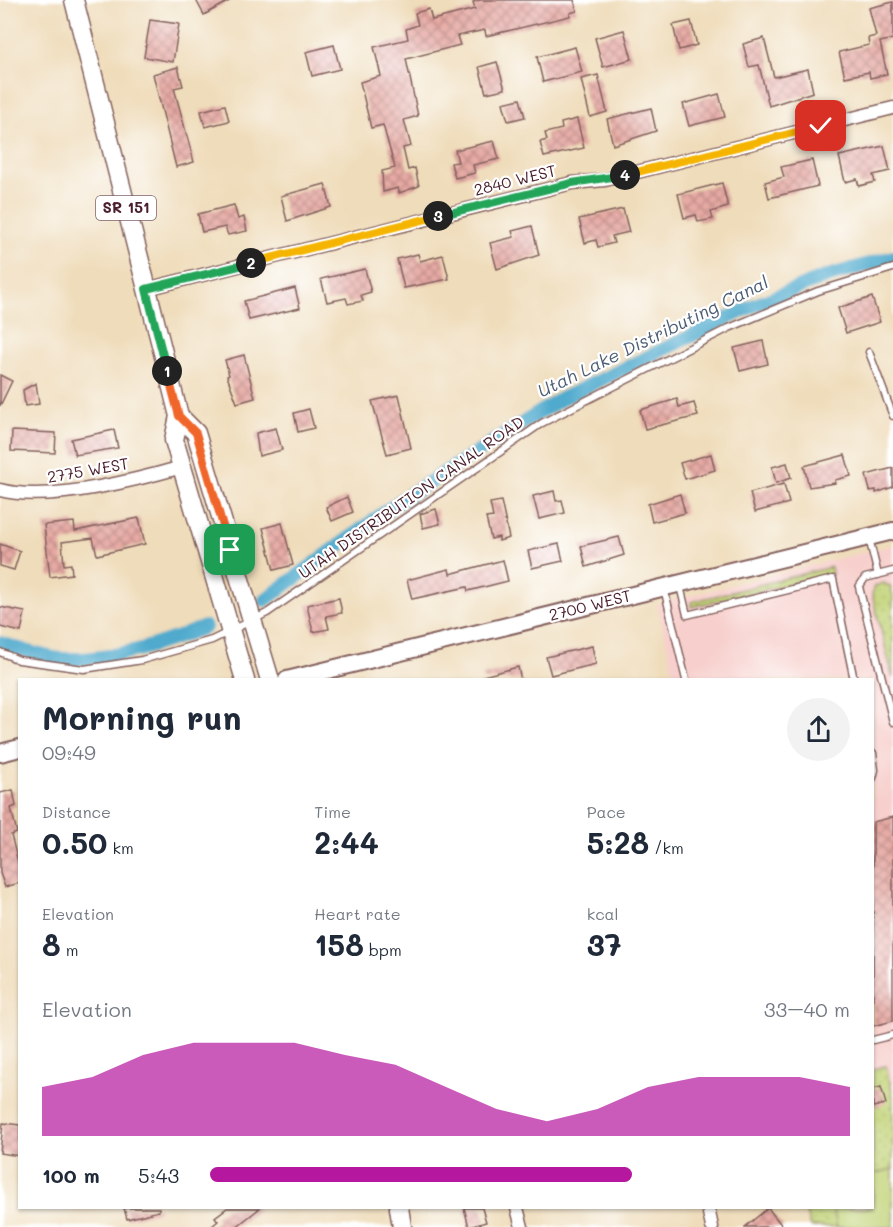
<!DOCTYPE html>
<meta charset="utf-8">
<style>
body{margin:0;font-family:Mali,sans-serif;background:#f2f2f3;color:#1f2937;height:100vh;display:flex;flex-direction:column;font-size:22px;white-space:nowrap}
*{box-sizing:border-box;margin:0}
p{font-size:20px;color:#747a83}
.icon{flex:none;width:33px;height:33px;fill:none;stroke:currentColor;stroke-width:2;stroke-linecap:round;stroke-linejoin:round}
.map{position:relative;flex:1;overflow:hidden}
.sheet{position:absolute;left:18px;top:678px;width:856px;height:531px;display:flex;flex-direction:column;background:#fff;border-radius:0px;box-shadow:0 2px 4px #0004}
.sheet>*{flex:none}
.pin{position:absolute;display:grid;place-items:center;width:51px;height:51px;color:#fff;margin:-26px;border-radius:12px;box-shadow:0 3px 9px #0006}
.km{position:absolute;width:30px;height:30px;margin:-15px;border-radius:50%;background:#222;color:#fff;font-size:16px;line-height:30px;text-align:center}
.round{display:grid;place-items:center;flex:none;width:63px;height:63px;border-radius:32px;background:#f2f2f3}
.summary{display:flex;align-items:center;justify-content:space-between;height:102px;padding:0 24px}
h1{font-size:33px;font-weight:700;line-height:45px}
.stats{display:grid;grid-template-columns:repeat(3,1fr);gap:9px;height:102px;padding:6px 24px}
.stats div{display:grid;align-content:center}
.stats b{font-size:30px;font-weight:700}
.stats small{font-size:16px;font-weight:400}
.stats p{font-size:16px}
.chart{height:168px;padding:12px 24px}
.chart p{display:flex;justify-content:space-between}
.chart svg{width:100%;height:108px;margin-top:6px;fill:#b5179e;opacity:.7}
ul{padding:0 24px;list-style:none;font-size:20px}
li{display:grid;grid-template-columns:96px 72px 1fr;align-items:center;height:45px}
li i{height:15px;border-radius:8px;background:#b5179e}
.map>svg:first-child{display:block}
</style>
<div class="map">
<svg width="893" height="1227" viewBox="0 0 893 1227">
<defs>
<pattern id="grass-dots" width="8" height="8" patternUnits="userSpaceOnUse" patternTransform="scale(1.5)"><rect width="8" height="8" fill="#c1d376"/><path d="M2 2h.1M6 6h.1" fill="none" stroke="#a7b566" stroke-width="1.8" stroke-linecap="round"/></pattern>
<pattern id="building-cross-hatch" width="8" height="8" patternUnits="userSpaceOnUse" patternTransform="scale(1.5)"><rect width="8" height="8" fill="#e7aaa4"/><path d="M0 0l8 8M0 8l8-8" fill="none" stroke="#bd8a86"/></pattern>
</defs>
<rect width="100%" height="100%" fill="#fff"/>
<filter id="ink" filterUnits="userSpaceOnUse"><feTurbulence type="fractalNoise" baseFrequency=".0167" numOctaves="2"/><feDisplacementMap in="SourceGraphic" scale="12" xChannelSelector="R" yChannelSelector="G"/><feConvolveMatrix kernelMatrix="1 2 1 2 8 2 1 2 1" color-interpolation-filters="sRGB"/></filter>
<filter id="wash" filterUnits="userSpaceOnUse"><feTurbulence type="fractalNoise" baseFrequency=".008" numOctaves="4" result="noise"/><feDisplacementMap in="SourceGraphic" scale="24" xChannelSelector="R" yChannelSelector="G"/><feGaussianBlur stdDeviation="1.35" result="paint"/><feColorMatrix in="noise" values="0 0 0 0 0 0 0 0 0 0 0 0 0 0 0 0 0 1.4 0 .05"/><feComposite in="paint" operator="in"/></filter>
<g filter="url(#wash)">
<rect width="100%" height="100%" fill="#efdcba"/>
<polygon fill="#f7d0cd" points="893,545 893,1227 810,1227 805,1208 873,1208 873,680 675,679 657,604"/>
<g fill="url(#grass-dots)" stroke="#867950" stroke-width="1.5">
<polygon points="831,567 832,574 691,607 691,602"/>
<polygon points="883,583 890,586 893,595 893,678 872,594 875,586"/>
<polygon points="886,1066 893,1096 893,1227 810,1227 805,1208 873,1208 873,1069"/>
</g>
<polygon fill="#c1d376" stroke="#867950" stroke-width="1.5" points="893,1169 893,1227 837,1227 833,1208 873,1208 873,1174"/>
<g fill="none" stroke-linecap="round" stroke-linejoin="round">
<g stroke="#4faacd" stroke-width="14">
<polyline points="265,600 403,499 561,399 755,305 825,277 893,257"/>
<path d="M0 643C19 648 42 658 63 659 113 661 159 645 205 627"/>
</g>
</g>
<g id="blocks">
<g fill="url(#building-cross-hatch)">
<polygon points="196,0 231,0 204,15"/>
<polygon points="480,0 574,0 577,11 570,13 570,16 486,36 485,30 457,36 460,45 406,59 418,116 404,120 411,146 403,148 408,170 415,168 419,186 399,193 398,188 383,192 382,171 395,168 383,125 371,128 360,82 381,76 374,47 408,39 406,29 418,25 415,13 429,9 432,20 475,9 473,2"/>
<polygon points="893,2 893,39 880,42 887,74 870,78 869,72 845,77 839,52 869,45 868,38 876,36 869,8"/>
<polygon points="150,20 179,24 173,62 144,57"/>
<polygon points="691,21 697,45 679,50 673,25"/>
<polygon points="624,30 632,59 603,67 595,38"/>
<polygon points="764,38 774,77 808,69 813,92 769,106 759,65 749,67 743,44"/>
<polygon points="334,45 340,69 312,76 306,52"/>
<polygon points="575,47 582,72 543,82 537,57"/>
<polygon points="497,62 505,89 486,93 479,67"/>
<polygon points="178,67 183,86 174,88 194,162 176,167 153,74"/>
<polygon points="598,75 607,112 590,117 581,79"/>
<polygon points="719,94 725,117 689,126 683,104"/>
<polygon points="520,99 525,117 508,121 503,103"/>
<polygon points="225,105 229,121 205,127 201,111"/>
<polygon points="651,108 656,131 613,145 607,119"/>
<polygon points="577,119 584,148 544,157 540,142 547,140 545,133 562,129 561,123"/>
<polygon points="494,141 499,159 473,165 475,173 455,178 451,163 458,162 455,150"/>
<polygon points="884,146 890,171 873,175 875,182 859,186 857,179 845,182 839,156"/>
<polygon points="812,160 818,186 769,198 765,182 784,177 781,167"/>
<polygon points="722,183 728,207 711,212 713,219 698,222 696,215 684,218 678,194"/>
<polygon points="325,184 331,207 287,221 281,196"/>
<polygon points="234,205 238,219 244,217 247,231 228,235 225,227 202,232 198,214"/>
<polygon points="623,209 629,232 612,236 614,243 598,247 596,240 585,243 579,219"/>
<polygon points="532,226 539,255 497,269 490,243 514,237 512,231"/>
<polygon points="418,254 420,261 443,255 449,279 404,288 397,259"/>
<polygon points="365,269 371,292 361,295 363,301 348,304 346,298 327,302 321,279"/>
<polygon points="295,288 300,308 249,320 244,301"/>
<polygon points="872,297 880,322 846,333 838,308"/>
<polygon points="763,341 768,364 740,371 734,348"/>
<polygon points="244,355 255,398 237,403 227,376 229,375 225,360"/>
<polygon points="0,375 12,381 0,406"/>
<polygon points="36,383 39,404 25,406 23,390"/>
<polygon points="399,395 411,448 387,454 372,401"/>
<polygon points="677,399 679,407 694,403 698,416 645,429 640,410"/>
<polygon points="309,409 314,428 298,432 294,413"/>
<polygon points="276,428 282,450 259,456 256,433"/>
<polygon points="114,430 118,448 75,455 71,439"/>
<polygon points="12,431 56,433 55,453 11,451"/>
<polygon points="711,454 715,470 685,479 680,463"/>
<polygon points="845,455 851,476 835,480 835,483 809,487 804,466"/>
<polygon points="787,463 791,478 776,483 772,467"/>
<polygon points="893,468 893,487 876,493 876,490 870,491 866,475"/>
<polygon points="784,484 789,503 755,512 750,493"/>
<polygon points="554,491 556,501 562,500 565,513 539,519 533,496"/>
<polygon points="680,494 685,513 652,522 648,504"/>
<polygon points="347,497 353,512 332,521 326,507"/>
<polygon points="501,501 509,538 499,541 499,537 491,539 486,518 493,517 490,503"/>
<polygon points="436,509 440,524 423,528 420,514"/>
<polygon points="139,518 145,544 97,555 93,538 62,542 64,565 71,564 72,574 50,577 44,525 74,522 75,531"/>
<polygon points="282,523 293,565 274,570 263,528"/>
<polygon points="619,537 624,555 586,567 581,546"/>
<polygon points="0,544 20,551 14,570 0,566"/>
<polygon points="559,544 563,561 532,568 528,551"/>
<polygon points="503,560 508,581 468,591 467,587 412,599 407,580 449,569 450,574"/>
<polygon points="339,598 342,613 326,616 329,629 313,632 307,605"/>
<polygon points="0,607 25,612 21,632 0,627"/>
<polygon points="592,646 596,664 551,675 546,657"/>
<polygon points="518,667 521,680 484,680 483,676"/>
<polygon points="13,790 16,806 11,808 17,833 11,835 20,870 20,883 5,887 0,873 0,793"/>
<polygon points="893,817 893,1021 873,1026 873,822"/>
<polygon points="881,1087 886,1104 873,1107 873,1089"/>
<polygon points="3,1123 20,1125 20,1156 0,1153"/>
<polygon points="124,1208 159,1208 159,1211 127,1219"/>
<polygon points="227,1208 260,1208 236,1227 211,1227 218,1221 215,1217"/>
<polygon points="464,1208 482,1208 486,1222 469,1227"/>
<polygon points="768,1208 783,1227 745,1227"/>
</g>
</g>
</g>
<g filter="url(#ink)">
<use href="#blocks" fill-opacity="0" stroke="#84615d" stroke-width="1.5"/>
<g fill="none" stroke-linecap="round" stroke-linejoin="round">
<defs>
<g id="service">
<polyline points="869,352 893,416"/>
<polyline points="869,538 878,575"/>
<polyline points="893,571 865,578 859,587 893,722"/>
<polyline points="680,586 687,615 833,579 854,680"/>
<polyline points="664,588 686,680"/>
<polyline points="0,652 19,660 84,669 142,660 212,640 267,613 542,423 729,328 818,291 893,268"/>
<polyline points="873,753 875,770 873,778"/>
<polyline points="873,1040 893,1035"/>
</g>
<g id="minor">
<polyline points="146,289 572,183 605,180 893,108"/>
<path d="M0 490C48 503 133 481 182 467"/>
<polyline points="517,1208 522,1227"/>
<polyline points="708,1208 712,1227"/>
</g>
<g id="secondary">
<polyline points="287,680 893,531"/>
<polyline points="0,753 20,748"/>
</g>
<g id="primary">
<polyline points="74,0 179,416 174,440 245,680"/>
<polyline points="179,416 196,433 270,680"/>
<polyline points="399,1208 402,1227"/>
</g>
</defs>
<use href="#service" stroke="#84615d" stroke-width="9"/>
<use href="#minor" stroke="#84615d" stroke-width="15"/>
<use href="#secondary" stroke="#84615d" stroke-width="20"/>
<use href="#primary" stroke="#84615d" stroke-width="21"/>
<use href="#service" stroke="#fff" stroke-width="6"/>
<use href="#minor" stroke="#fff" stroke-width="12"/>
<use href="#secondary" stroke="#fff" stroke-width="16"/>
<use href="#primary" stroke="#fff" stroke-width="18"/>
</g>
</g>
<g fill="none" stroke-linecap="round" stroke-linejoin="round" filter="url(#ink)">
<defs>
<polyline id="split-1" points="167,371 179,416 196,433 230,550"/>
<polyline id="split-2" points="167,371 146,289 251,263"/>
<polyline id="split-3" points="251,263 438,216"/>
<polyline id="split-4" points="438,216 572,183 625,175"/>
<polyline id="split-5" points="625,175 821,126"/>
</defs>
<use href="#split-1" stroke="#fff" stroke-width="12"/>
<use href="#split-2" stroke="#fff" stroke-width="12"/>
<use href="#split-3" stroke="#fff" stroke-width="12"/>
<use href="#split-4" stroke="#fff" stroke-width="12"/>
<use href="#split-5" stroke="#fff" stroke-width="12"/>
<use href="#split-1" stroke="#f0652b" stroke-width="8"/>
<use href="#split-2" stroke="#22a559" stroke-width="8"/>
<use href="#split-3" stroke="#f5b400" stroke-width="8"/>
<use href="#split-4" stroke="#22a559" stroke-width="8"/>
<use href="#split-5" stroke="#f5b400" stroke-width="8"/>
</g>
<g text-anchor="middle" stroke-width="4.5" stroke-linejoin="round" paint-order="stroke">
<rect fill="#fff" stroke="#80626b" stroke-width="1.5" x="96" y="196" width="60" height="24" rx="4.5"/>
<g font-size="15" font-weight="bold" fill="#4a1f2b">
<text x="126" y="213">SR 151</text>
</g>
<g font-size="16" fill="#4a1f2b" stroke="#fff">
<text transform="translate(515 180) rotate(-14)" y="6">2840 WEST</text>
<text transform="translate(88 470) rotate(-10)" y="6">2775 WEST</text>
<text transform="translate(411 497) rotate(-35)" y="6">UTAH DISTRIBUTION CANAL ROAD</text>
<text transform="translate(590 605) rotate(-14)" y="6">2700 WEST</text>
</g>
<g font-size="18" font-style="italic" fill="#4c5e74" stroke="#fff">
<text transform="translate(653 337) rotate(-26)" y="6">Utah Lake Distributing Canal</text>
</g>
</g>
</svg>
<div class="pin" style="left:230px;top:550px;background:#1e9e55"><svg class="icon" aria-label="arrive" viewBox="0 0 24 24"><path d="M6 21V4h12l-3 4 3 4H6"/></svg></div>
<div class="pin" style="left:821px;top:126px;background:#d93025"><svg class="icon" aria-label="check" viewBox="0 0 24 24"><path d="M5 12l5 5 9-10"/></svg></div>
<b class="km" style="left:167px;top:371px">1</b>
<b class="km" style="left:251px;top:263px">2</b>
<b class="km" style="left:438px;top:216px">3</b>
<b class="km" style="left:625px;top:175px">4</b>
<section class="sheet">
<div class="summary"><div><h1>Morning run</h1><p>09:49</p></div><a class="round"><svg class="icon" aria-label="share" viewBox="0 0 24 24"><path d="M12 15V3M7 8l5-5 5 5M5 13v7h14v-7"/></svg></a></div>
<div class="stats">
<div><p>Distance</p><b>0.50<small> km</small></b></div>
<div><p>Time</p><b>2:44</b></div>
<div><p>Pace</p><b>5:28<small> /km</small></b></div>
</div>
<div class="stats">
<div><p>Elevation</p><b>8<small> m</small></b></div>
<div><p>Heart rate</p><b>158<small> bpm</small></b></div>
<div><p>kcal</p><b>37</b></div>
</div>
<div class="chart"><p><span>Elevation</span>33–40 m</p>
<svg viewBox="0 0 160 44" preserveAspectRatio="none"><path d="M0 44V24L10 20L20 11L30 6L40 6L50 6L60 11L70 15L80 24L90 33L100 38L110 33L120 24L130 20L140 20L150 20L160 24V44z"/></svg>
</div>
<ul>
<li><b>100 m</b>5:43<i style="width:66%"></i></li>
</ul>
</section>
</div>
